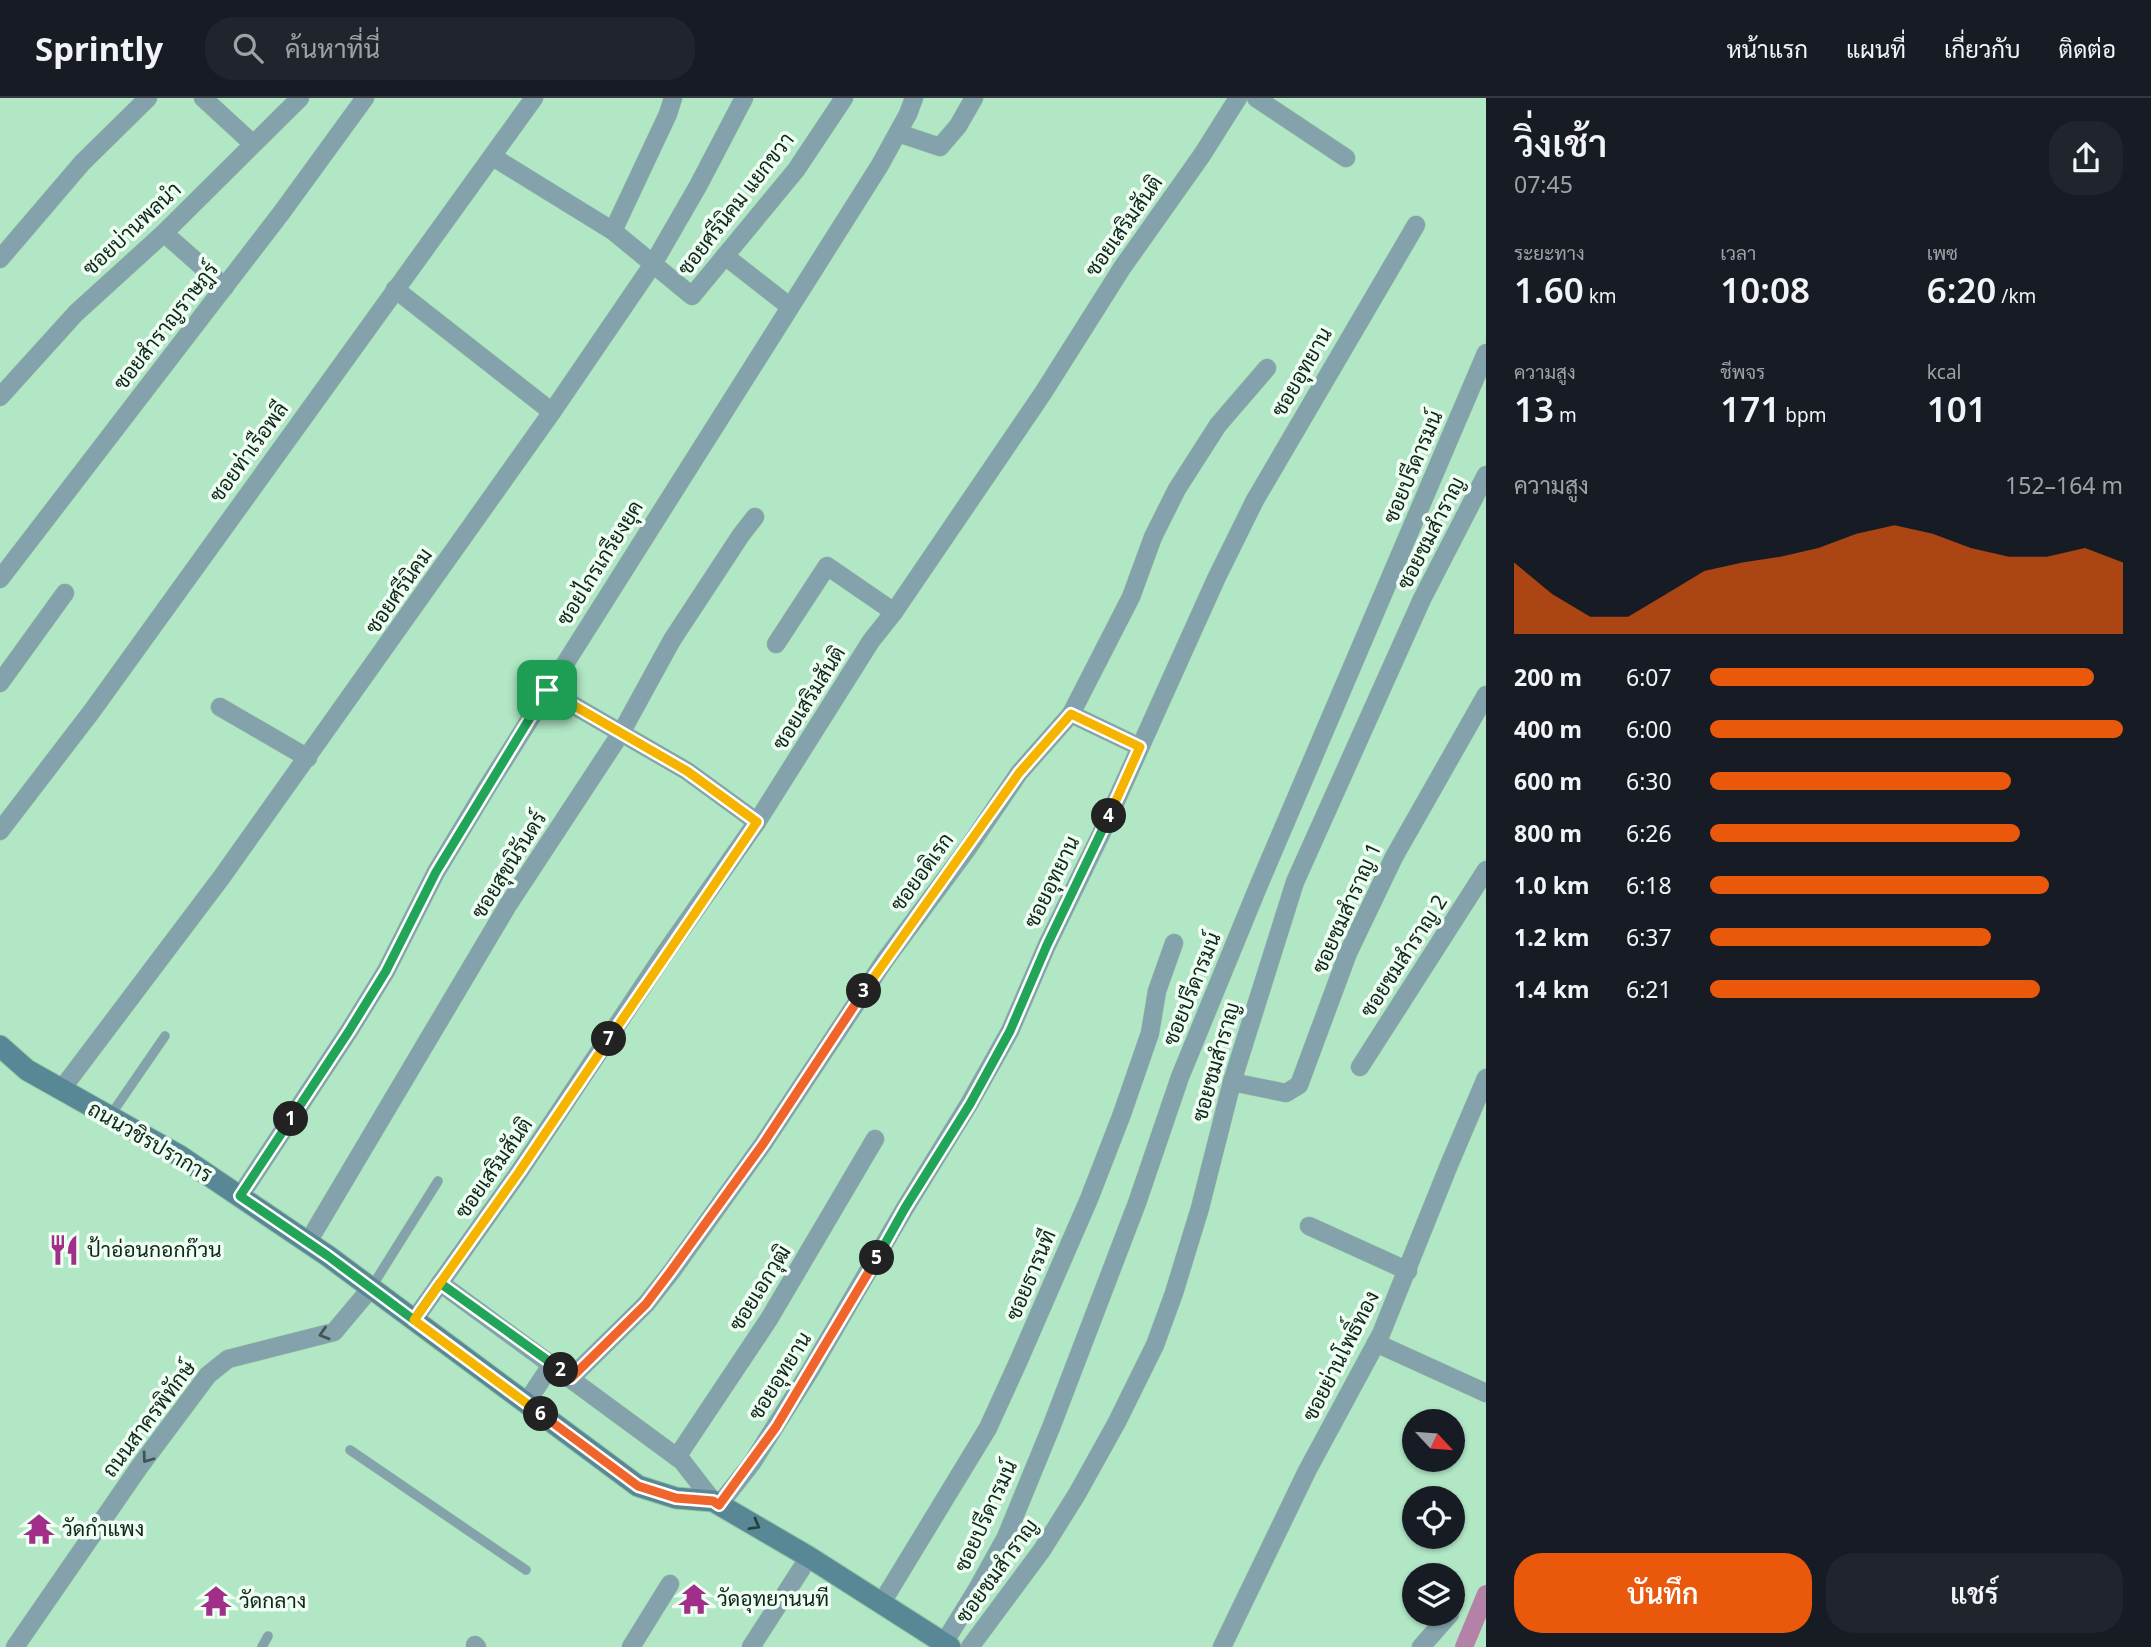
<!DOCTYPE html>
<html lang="th">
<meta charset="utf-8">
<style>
body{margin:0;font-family:"Noto Sans",Sarabun,sans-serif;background:#20242c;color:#f1f3f6;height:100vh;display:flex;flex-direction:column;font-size:26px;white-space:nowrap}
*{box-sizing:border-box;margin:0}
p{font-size:23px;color:#9ea1a6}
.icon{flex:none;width:38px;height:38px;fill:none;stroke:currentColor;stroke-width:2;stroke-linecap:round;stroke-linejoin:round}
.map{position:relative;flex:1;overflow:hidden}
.side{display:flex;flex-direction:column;background:#171b24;width:665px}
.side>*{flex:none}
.needle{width:46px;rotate:116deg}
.tools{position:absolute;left:1402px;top:1311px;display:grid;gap:14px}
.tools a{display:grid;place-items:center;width:63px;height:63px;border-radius:50%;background:#171b24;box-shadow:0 2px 5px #0004;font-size:35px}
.pin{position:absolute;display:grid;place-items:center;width:60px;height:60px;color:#fff;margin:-30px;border-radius:14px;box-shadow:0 4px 10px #0006}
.km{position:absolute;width:35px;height:35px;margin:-18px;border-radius:50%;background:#222;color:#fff;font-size:19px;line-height:35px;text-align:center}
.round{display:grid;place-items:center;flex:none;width:74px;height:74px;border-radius:28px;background:#20242c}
.headline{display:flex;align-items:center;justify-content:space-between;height:119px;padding:0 28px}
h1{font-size:38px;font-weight:600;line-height:52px}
.figures{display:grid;grid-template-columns:repeat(3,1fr);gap:10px;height:119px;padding:7px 28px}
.figures div{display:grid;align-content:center}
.figures b{font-size:35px;font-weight:600}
.figures small{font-size:19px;font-weight:400}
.figures p{font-size:19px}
.chart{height:196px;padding:14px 28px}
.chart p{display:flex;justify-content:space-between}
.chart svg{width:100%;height:126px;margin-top:7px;fill:#ea580c;opacity:.7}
.button{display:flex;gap:14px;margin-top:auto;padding:14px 28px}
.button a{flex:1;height:80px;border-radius:28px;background:#ea580c;color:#fff;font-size:28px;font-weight:600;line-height:80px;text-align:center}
.button a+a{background:#20242c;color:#f1f3f6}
ul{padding:0 28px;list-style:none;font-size:23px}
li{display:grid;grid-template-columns:112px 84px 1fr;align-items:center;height:52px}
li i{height:18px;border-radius:9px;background:#ea580c}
header{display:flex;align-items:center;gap:42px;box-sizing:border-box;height:98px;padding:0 35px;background:#171b24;border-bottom:2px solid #363941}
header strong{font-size:33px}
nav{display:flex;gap:38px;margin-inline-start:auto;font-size:24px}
.search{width:490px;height:63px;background:#20242c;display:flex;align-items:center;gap:18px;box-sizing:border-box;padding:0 24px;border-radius:28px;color:#9ea1a6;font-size:26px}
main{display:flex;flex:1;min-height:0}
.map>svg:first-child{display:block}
</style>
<header>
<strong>Sprintly</strong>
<div class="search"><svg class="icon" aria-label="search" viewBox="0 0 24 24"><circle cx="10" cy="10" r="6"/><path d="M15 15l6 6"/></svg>ค้นหาที่นี่</div>
<nav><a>หน้าแรก</a><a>แผนที่</a><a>เกี่ยวกับ</a><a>ติดต่อ</a></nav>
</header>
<main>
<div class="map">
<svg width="1486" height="1549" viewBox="0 0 1486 1549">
<rect width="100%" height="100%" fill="#b1e7c5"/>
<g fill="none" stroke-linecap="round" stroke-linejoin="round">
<polyline stroke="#b582a7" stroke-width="18" points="1464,1549 1486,1496"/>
<defs>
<g id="lane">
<polyline points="110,1018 165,938"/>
<polyline points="371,1190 438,1083"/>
<polyline points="350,1352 526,1472"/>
<polyline points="262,1549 268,1538"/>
</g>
<g id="street">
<polyline points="203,0 253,46"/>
<polyline points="1256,0 1346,60"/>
<polyline points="898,35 940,49 958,28 974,0"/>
<polyline points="493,59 613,133 692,198 796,72 844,0"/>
<polyline points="613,133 668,16 673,0"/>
<polyline points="164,135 225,189"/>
<polyline points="725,158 789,208"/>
<polyline points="0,161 82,65 148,0"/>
<polyline points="395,191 552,314"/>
<polyline points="0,299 76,215 164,135 300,0"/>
<polyline points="0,481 282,114 365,0"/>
<polyline points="776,546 827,468 894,514"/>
<polyline points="0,585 65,495"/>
<polyline points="547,592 687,673 757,724"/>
<polyline points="220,609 308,660"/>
<polyline points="1071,616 1140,649"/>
<polyline points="0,733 92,613 534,0"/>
<polyline points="1360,969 1486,772"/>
<polyline points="1232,984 1286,995 1299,987 1348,855 1394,759 1486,597"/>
<polyline points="61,992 221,780 552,314 653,166 698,88 744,0"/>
<polyline points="240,1098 349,933 386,873 436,774 486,691 880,67 908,16 914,0"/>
<polyline points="1309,1128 1408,1173"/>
<polyline points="308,1144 508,807 621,635 672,542 741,437 755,419"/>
<polyline points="440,1185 682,1363 713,1403"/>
<polyline points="414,1222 519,1074 663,858 757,724 871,543 894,514 1043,295 1122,170 1202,57 1238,0"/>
<polyline points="1376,1245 1486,1295"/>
<polyline points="571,1280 646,1206 672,1173 763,1046 885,862 968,750 1019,675 1071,616 1131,499 1153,439 1177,391 1218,327 1267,270"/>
<polyline points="526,1305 552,1266"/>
<polyline points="677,1359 769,1221 875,1041"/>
<polyline points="719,1407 752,1365 810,1273 905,1110 969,1006 1010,933 1047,847 1102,734 1216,481 1255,402 1416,127"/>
<polyline points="881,1506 988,1330 1019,1262 1089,1101 1122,1016 1150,935 1157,893 1174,845"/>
<polyline points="944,1545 976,1493 1006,1439 1052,1327 1137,1105 1180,979 1258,789 1486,255"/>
<polyline points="475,1547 477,1549"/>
<polyline points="15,1549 140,1368 208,1277 228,1261 334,1234 371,1190"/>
<polyline points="631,1549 670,1486"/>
<polyline points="751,1549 809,1459"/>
<polyline points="970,1549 1042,1452 1077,1396 1117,1324 1155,1247 1174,1195 1200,1110 1232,984 1295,784 1422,501 1486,377"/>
<polyline points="1222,1549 1307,1373 1381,1236 1449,1067 1486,980"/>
<polyline points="1421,1549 1450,1516"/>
</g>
<polyline id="secondary" points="0,948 27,972 180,1058 328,1158 638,1388 676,1400 713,1403 809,1459 950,1549"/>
</defs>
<use href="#lane" stroke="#94c4a6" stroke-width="10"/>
<use href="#street" stroke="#94c4a6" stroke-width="19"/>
<use href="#secondary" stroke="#94c4a6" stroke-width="23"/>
<use href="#lane" stroke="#84a2ab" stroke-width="9"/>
<use href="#street" stroke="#84a2ab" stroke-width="18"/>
<use href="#secondary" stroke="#588895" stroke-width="21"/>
</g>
<defs><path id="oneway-chevron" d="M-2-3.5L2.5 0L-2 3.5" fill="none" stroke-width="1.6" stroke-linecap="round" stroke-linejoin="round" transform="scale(1.75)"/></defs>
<g stroke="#3f5854">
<use href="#oneway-chevron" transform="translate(324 1236) rotate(163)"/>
<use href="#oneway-chevron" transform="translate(147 1360) rotate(126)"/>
</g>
<use stroke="#26433f" href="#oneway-chevron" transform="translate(755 1427) rotate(29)"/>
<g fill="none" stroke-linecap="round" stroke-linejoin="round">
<defs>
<polyline id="split-1" points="291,1021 349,933 386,873 436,774 547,592"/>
<polyline id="split-2" points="291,1021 240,1098 328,1158 414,1222 440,1185 561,1272"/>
<polyline id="split-3" points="561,1272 571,1280 646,1206 671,1173 763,1046 864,893"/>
<polyline id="split-4" points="864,893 1019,675 1071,616 1140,649 1109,718"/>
<polyline id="split-5" points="877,1160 905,1110 970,1006 1010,933 1047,847 1109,718"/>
<polyline id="split-6" points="541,1316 638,1388 676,1400 713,1403 719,1407 776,1329 877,1160"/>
<polyline id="split-7" points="541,1316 414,1222 519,1074 609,941"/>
<polyline id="split-8" points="547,592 687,673 757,724 609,941"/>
</defs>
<use href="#split-1" stroke="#fff" stroke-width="14"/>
<use href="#split-2" stroke="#fff" stroke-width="14"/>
<use href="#split-3" stroke="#fff" stroke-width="14"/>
<use href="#split-4" stroke="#fff" stroke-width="14"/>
<use href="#split-5" stroke="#fff" stroke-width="14"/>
<use href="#split-6" stroke="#fff" stroke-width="14"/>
<use href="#split-7" stroke="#fff" stroke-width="14"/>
<use href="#split-8" stroke="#fff" stroke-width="14"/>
<use href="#split-1" stroke="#22a559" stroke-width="9"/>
<use href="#split-2" stroke="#22a559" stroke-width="9"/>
<use href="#split-3" stroke="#f0652b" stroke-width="9"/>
<use href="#split-4" stroke="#f5b400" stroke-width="9"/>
<use href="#split-5" stroke="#22a559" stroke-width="9"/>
<use href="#split-6" stroke="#f0652b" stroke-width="9"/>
<use href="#split-7" stroke="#f5b400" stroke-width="9"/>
<use href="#split-8" stroke="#f5b400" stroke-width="9"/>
</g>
<defs>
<symbol id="restaurant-bare" viewBox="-9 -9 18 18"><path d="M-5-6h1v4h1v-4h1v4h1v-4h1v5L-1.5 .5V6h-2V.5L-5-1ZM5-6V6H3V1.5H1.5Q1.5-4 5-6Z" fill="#a12f8a" stroke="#eefef3" stroke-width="2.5" paint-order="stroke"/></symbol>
<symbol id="temple-bare" viewBox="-9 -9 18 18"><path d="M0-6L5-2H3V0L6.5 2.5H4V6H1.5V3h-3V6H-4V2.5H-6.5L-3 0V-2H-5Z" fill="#a12f8a" stroke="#eefef3" stroke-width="2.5" paint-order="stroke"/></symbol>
</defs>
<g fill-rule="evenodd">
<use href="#restaurant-bare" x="42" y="1130" width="44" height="44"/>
<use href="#temple-bare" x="17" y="1409" width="44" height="44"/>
<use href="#temple-bare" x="672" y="1479" width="44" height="44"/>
<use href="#temple-bare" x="194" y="1481" width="44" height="44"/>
</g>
<g text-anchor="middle" stroke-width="7" stroke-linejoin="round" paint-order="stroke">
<g font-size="21" fill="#11261a" stroke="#eefef3">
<text transform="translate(736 106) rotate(-52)" y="7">ซอยศรีนิคม แยกขวา</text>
<text transform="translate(1124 128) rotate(-55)" y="7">ซอยเสริมสันติ</text>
<text transform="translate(132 131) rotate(-43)" y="7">ซอยบ่านพลนำ</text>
<text transform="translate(166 228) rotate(-52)" y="7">ซอยสำราญราษฎร์</text>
<text transform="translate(1302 274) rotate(-60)" y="7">ซอยอุทยาน</text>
<text transform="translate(249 354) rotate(-54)" y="7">ซอยท่าเรือพลี</text>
<text transform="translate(1413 369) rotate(-67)" y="7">ซอยปรีดารมน์</text>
<text transform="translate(1431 435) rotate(-63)" y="7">ซอยชมสำราญ</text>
<text transform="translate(600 465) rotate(-58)" y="7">ซอยไกรเกรียงยุค</text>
<text transform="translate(399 493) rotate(-55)" y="7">ซอยศรีนิคม</text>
<text transform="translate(809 600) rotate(-58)" y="7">ซอยเสริมสันติ</text>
<text transform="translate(509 767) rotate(-58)" y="7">ซอยสุขนิรันดร์</text>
<text transform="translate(922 774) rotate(-54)" y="7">ซอยอดิเรก</text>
<text transform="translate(1052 784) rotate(-64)" y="7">ซอยอุทยาน</text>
<text transform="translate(1347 810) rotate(-66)" y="7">ซอยชมสำราญ 1</text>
<text transform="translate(1404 858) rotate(-57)" y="7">ซอยชมสำราญ 2</text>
<text transform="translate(1192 891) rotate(-68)" y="7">ซอยปรีดารมน์</text>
<text transform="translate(1216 964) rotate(-74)" y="7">ซอยชมสำราญ</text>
<text transform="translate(150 1044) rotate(30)" y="7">ถนนวชิรปราการ</text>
<text transform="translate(494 1070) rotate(-55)" y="7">ซอยเสริมสันติ</text>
<text transform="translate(1031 1177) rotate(-67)" y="7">ซอยธารนที</text>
<text transform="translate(760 1190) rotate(-58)" y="7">ซอยเอกวุฒิ</text>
<text transform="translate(1341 1258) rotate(-63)" y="7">ซอยย่านโพธิ์ทอง</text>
<text transform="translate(780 1278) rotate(-58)" y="7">ซอยอุทยาน</text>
<text transform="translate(149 1321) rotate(-53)" y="7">ถนนสาครพิทักษ์</text>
<text transform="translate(986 1418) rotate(-65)" y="7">ซอยปรีดารมน์</text>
<text transform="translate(997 1473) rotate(-54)" y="7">ซอยชมสำราญ</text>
</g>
<g font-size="21" fill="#11261a" stroke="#eefef3" text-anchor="start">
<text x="87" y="1159">ป้าอ่อนกอกก๊วน</text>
<text x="62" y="1438">วัดกำแพง</text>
<text x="717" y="1508">วัดอุทยานนที</text>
<text x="239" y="1510">วัดกลาง</text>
</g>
</g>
</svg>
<div class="tools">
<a><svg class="needle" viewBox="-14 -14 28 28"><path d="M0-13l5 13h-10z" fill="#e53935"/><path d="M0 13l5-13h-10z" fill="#9ea1a6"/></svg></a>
<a><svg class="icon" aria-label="locate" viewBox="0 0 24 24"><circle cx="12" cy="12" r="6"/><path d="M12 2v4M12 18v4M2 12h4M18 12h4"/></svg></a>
<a><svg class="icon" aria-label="layers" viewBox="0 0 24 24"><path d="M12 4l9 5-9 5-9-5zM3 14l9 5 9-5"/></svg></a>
</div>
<div class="pin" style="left:547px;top:592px;background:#1e9e55"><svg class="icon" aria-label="arrive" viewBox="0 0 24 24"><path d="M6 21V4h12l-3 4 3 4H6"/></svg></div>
<b class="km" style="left:291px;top:1021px">1</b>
<b class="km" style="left:561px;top:1272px">2</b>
<b class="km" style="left:864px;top:893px">3</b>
<b class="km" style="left:1109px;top:718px">4</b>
<b class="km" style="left:877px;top:1160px">5</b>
<b class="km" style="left:541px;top:1316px">6</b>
<b class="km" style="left:609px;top:941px">7</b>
</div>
<section class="side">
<div class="headline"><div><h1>วิ่งเช้า</h1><p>07:45</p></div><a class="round"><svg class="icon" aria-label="share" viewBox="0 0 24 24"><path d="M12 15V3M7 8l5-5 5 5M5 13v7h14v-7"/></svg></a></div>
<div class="figures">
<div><p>ระยะทาง</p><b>1.60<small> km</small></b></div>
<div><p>เวลา</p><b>10:08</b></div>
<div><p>เพซ</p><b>6:20<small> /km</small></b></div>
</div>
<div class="figures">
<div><p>ความสูง</p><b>13<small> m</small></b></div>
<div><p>ชีพจร</p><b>171<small> bpm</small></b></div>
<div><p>kcal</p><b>101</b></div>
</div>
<div class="chart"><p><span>ความสูง</span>152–164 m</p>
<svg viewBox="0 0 160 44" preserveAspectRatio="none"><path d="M0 44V19L10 30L20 38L30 38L40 30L50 22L60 19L70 17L80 14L90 9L100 6L110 9L120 14L130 17L140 17L150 14L160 19V44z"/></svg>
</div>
<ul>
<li><b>200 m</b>6:07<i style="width:93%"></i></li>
<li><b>400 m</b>6:00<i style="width:100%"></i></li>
<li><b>600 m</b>6:30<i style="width:73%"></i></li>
<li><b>800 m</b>6:26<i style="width:75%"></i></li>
<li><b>1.0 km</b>6:18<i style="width:82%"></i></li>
<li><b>1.2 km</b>6:37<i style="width:68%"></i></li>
<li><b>1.4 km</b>6:21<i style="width:80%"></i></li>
</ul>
<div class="button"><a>บันทึก</a><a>แชร์</a></div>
</section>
</main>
